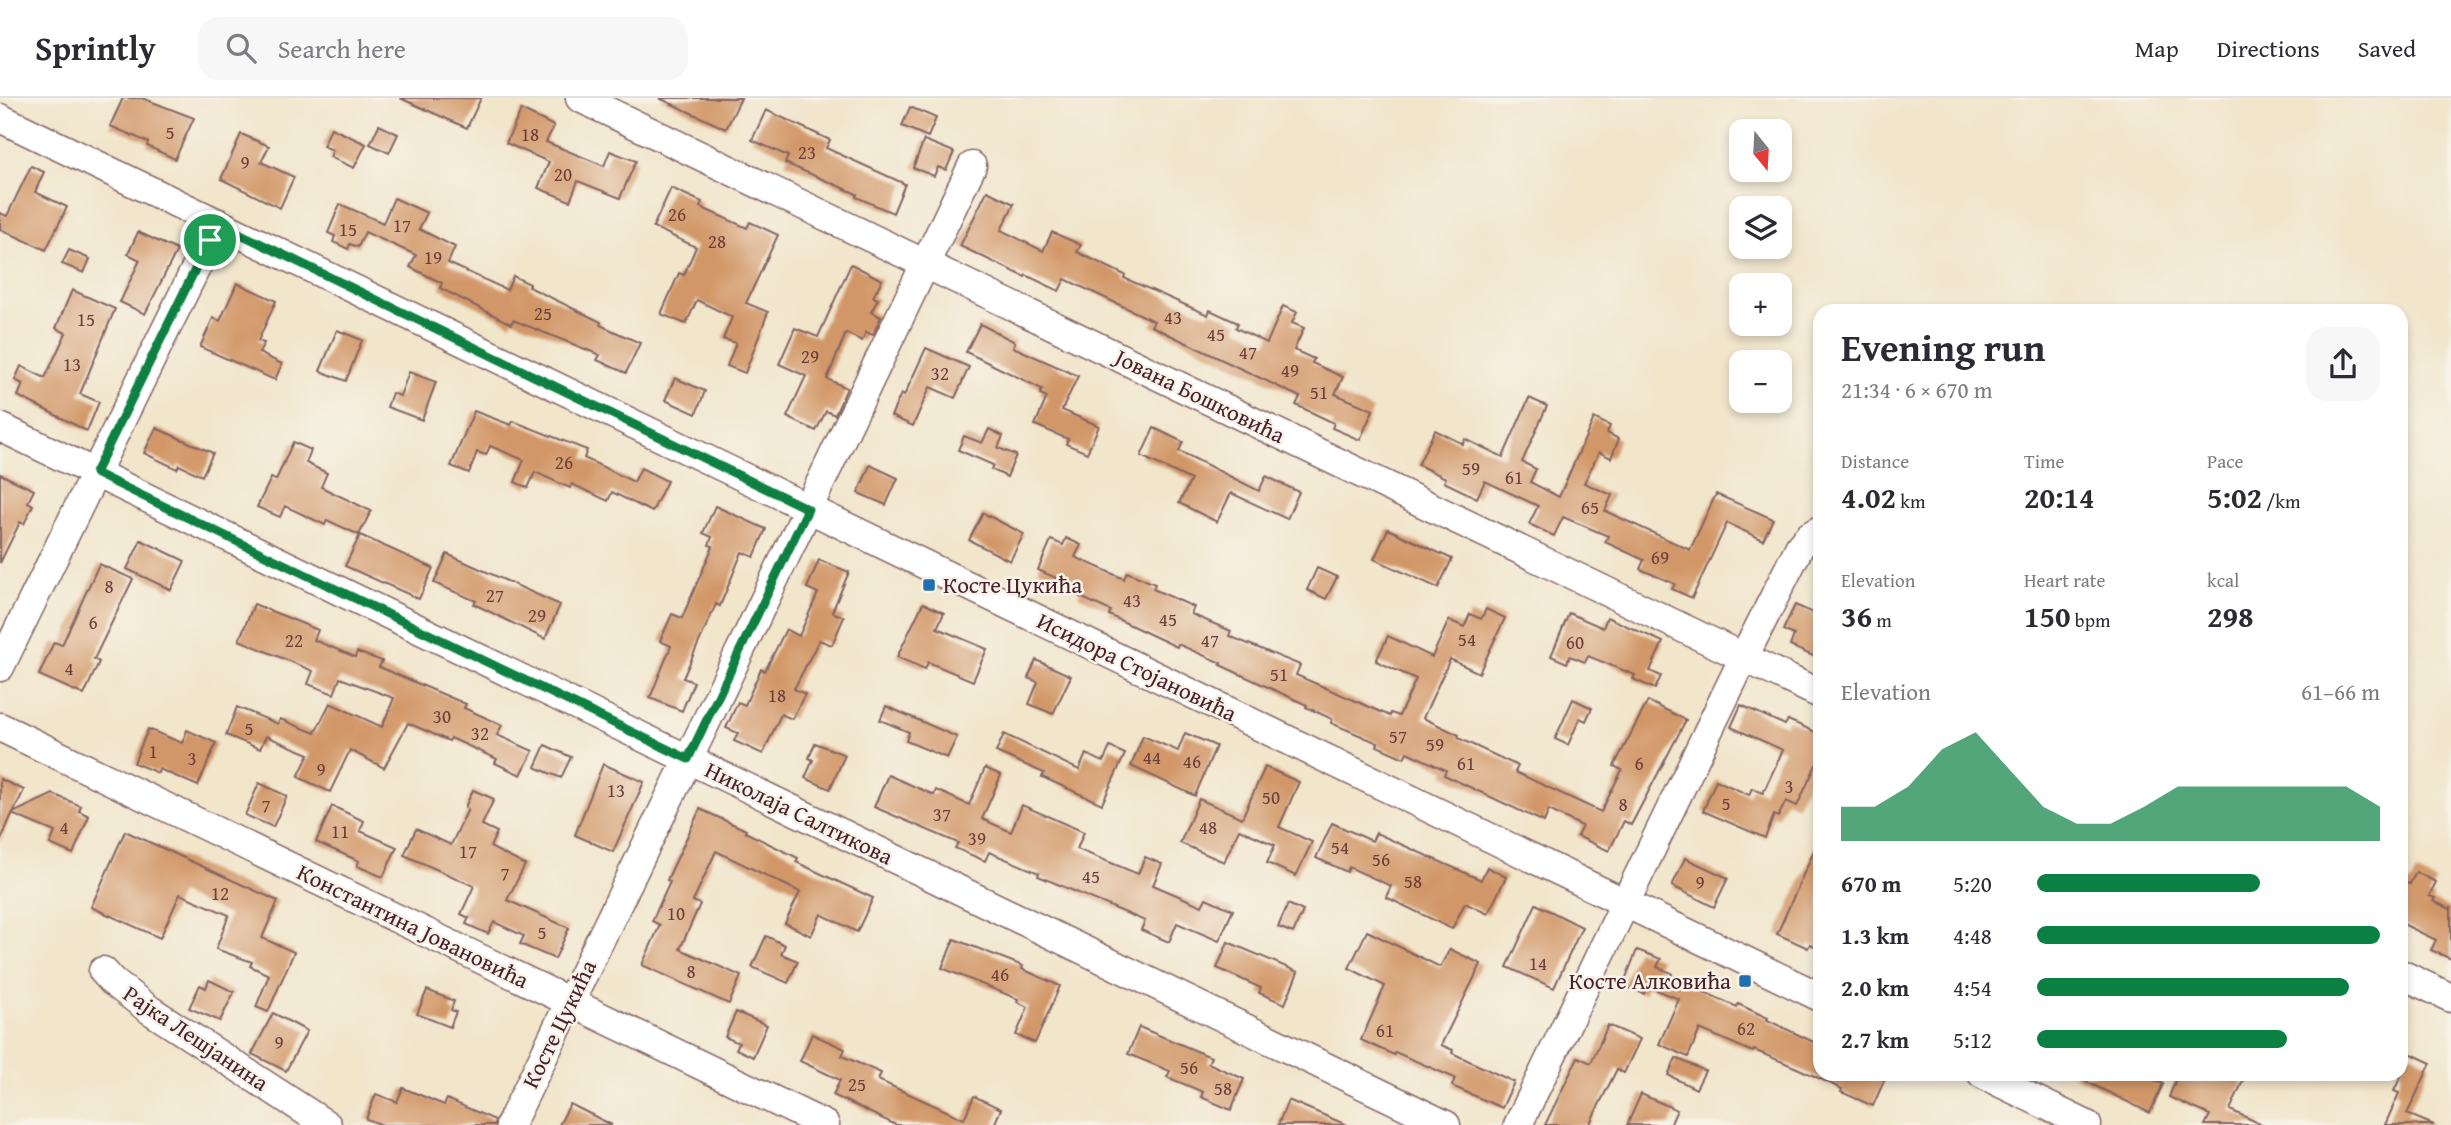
<!DOCTYPE html>
<meta charset="utf-8">
<style>
body{margin:0;font-family:"Gentium Book Plus",serif;background:#f7f7f7;color:#2b2b33;height:100vh;display:flex;flex-direction:column;font-size:26px;white-space:nowrap}
*{box-sizing:border-box;margin:0}
p{font-size:23px;color:#7c7c81}
.icon{flex:none;width:38px;height:38px;fill:none;stroke:currentColor;stroke-width:2;stroke-linecap:round;stroke-linejoin:round}
.map{position:relative;flex:1;overflow:hidden}
.side{position:absolute;left:1813px;top:206px;width:595px;height:777px;display:flex;flex-direction:column;background:#fff;border-radius:21px;box-shadow:0 4px 10px #0003}
.side>*{flex:none}
.needle{width:46px;rotate:162deg}
.buttons{position:absolute;left:1729px;top:21px;display:grid;gap:14px}
.buttons a{display:grid;place-items:center;width:63px;height:63px;border-radius:14px;background:#fff;box-shadow:0 4px 10px #0003;font-size:35px}
.pin{position:absolute;display:grid;place-items:center;width:60px;height:60px;color:#fff;margin:-30px;border:4px solid #fff;border-radius:50%;box-shadow:0 2px 7px #0007}
.round{display:grid;place-items:center;flex:none;width:74px;height:74px;border-radius:21px;background:#f7f7f7}
.overview{display:flex;align-items:center;justify-content:space-between;height:119px;padding:0 28px}
h1{font-size:38px;font-weight:800;line-height:52px}
.metrics{display:grid;grid-template-columns:repeat(3,1fr);gap:10px;height:119px;padding:7px 28px}
.metrics div{display:grid;align-content:center}
.metrics b{font-size:30px;font-weight:800}
.metrics small{font-size:19px;font-weight:400}
.metrics p{font-size:19px}
.chart{height:196px;padding:14px 28px}
.chart p{display:flex;justify-content:space-between}
.chart svg{width:100%;height:126px;margin-top:7px;fill:#0b8043;opacity:.7}
ul{padding:0 28px;list-style:none;font-size:23px}
li{display:grid;grid-template-columns:112px 84px 1fr;align-items:center;height:52px}
li i{height:18px;border-radius:9px;background:#0b8043}
header{display:flex;align-items:center;gap:42px;box-sizing:border-box;height:98px;padding:0 35px;background:#fff;border-bottom:2px solid #e1e1e2}
header strong{font-size:33px}
nav{display:flex;gap:38px;margin-inline-start:auto;font-size:24px}
.search{width:490px;height:63px;background:#f7f7f7;display:flex;align-items:center;gap:18px;box-sizing:border-box;padding:0 24px;border-radius:21px;color:#7c7c81;font-size:26px}
.map>svg:first-child{display:block}
</style>
<header>
<strong>Sprintly</strong>
<div class="search"><svg class="icon" aria-label="search" viewBox="0 0 24 24"><circle cx="10" cy="10" r="6"/><path d="M15 15l6 6"/></svg>Search here</div>
<nav><a>Map</a><a>Directions</a><a>Saved</a></nav>
</header>
<div class="map">
<svg width="2451" height="1027" viewBox="0 0 2451 1027">
<rect width="100%" height="100%" fill="#f7f3e8"/>
<filter id="ink" filterUnits="userSpaceOnUse"><feTurbulence type="fractalNoise" baseFrequency=".0143" numOctaves="2"/><feDisplacementMap in="SourceGraphic" scale="14" xChannelSelector="R" yChannelSelector="G"/><feConvolveMatrix kernelMatrix="1 2 1 2 8 2 1 2 1" color-interpolation-filters="sRGB"/></filter>
<filter id="wash" filterUnits="userSpaceOnUse"><feTurbulence type="fractalNoise" baseFrequency=".00686" numOctaves="4" result="noise"/><feDisplacementMap in="SourceGraphic" scale="28" xChannelSelector="R" yChannelSelector="G"/><feGaussianBlur stdDeviation="1.57" result="paint"/><feColorMatrix in="noise" values="0 0 0 0 0 0 0 0 0 0 0 0 0 0 0 0 0 1.4 0 .05"/><feComposite in="paint" operator="in"/></filter>
<g filter="url(#wash)">
<rect width="100%" height="100%" fill="#f1e5ca"/>
<g id="blocks">
<g fill="#d29768">
<polygon points="123,0 142,0 194,20 175,61 147,48 148,44 110,28"/>
<polygon points="400,0 481,0 467,30"/>
<polygon points="659,0 741,0 726,31"/>
<polygon points="910,9 936,20 928,39 902,28"/>
<polygon points="521,12 554,28 546,44 604,68 610,53 636,63 620,100 578,83 570,103 538,90 549,64 506,45"/>
<polygon points="766,12 830,42 826,50 905,86 893,115 856,99 857,96 785,65 788,58 752,42"/>
<polygon points="379,27 398,36 389,55 370,46"/>
<polygon points="331,30 366,46 354,70 330,59 333,52 323,48"/>
<polygon points="241,36 269,48 261,64 294,79 280,110 221,81"/>
<polygon points="924,42 954,54 946,72 938,69 934,78 913,70"/>
<polygon points="31,68 44,74 35,94 67,109 46,152 0,131 0,115 7,118"/>
<polygon points="671,90 702,104 700,109 747,130 750,124 778,137 746,205 768,214 745,275 727,268 736,245 723,241 732,219 697,202 686,226 661,216 679,175 684,177 696,149 653,129"/>
<polygon points="987,93 1014,106 1001,132 1043,153 1052,134 1081,147 1077,154 1125,177 1124,180 1208,217 1210,212 1238,225 1236,230 1267,245 1283,208 1297,214 1292,225 1304,230 1294,252 1314,261 1312,265 1343,279 1335,296 1373,312 1360,342 1332,330 1334,325 1296,307 1300,299 1151,228 1154,223 1065,181 1059,193 1026,177 1025,179 960,148"/>
<polygon points="394,100 427,115 419,131 455,149 448,165 507,192 513,178 530,186 529,189 601,224 600,227 640,245 626,275 597,262 600,257 513,222 511,226 440,190 442,185 410,169 416,157 365,134 358,149 350,146 348,151 333,144 335,138 328,135 340,106 383,125"/>
<polygon points="138,134 177,152 145,216 120,204 140,162 128,156"/>
<polygon points="69,152 90,161 84,175 62,166"/>
<polygon points="851,166 882,182 873,199 878,201 871,214 881,219 873,237 866,234 862,243 846,235 827,281 847,290 835,317 826,313 816,333 787,319 806,278 779,266 795,230 818,239"/>
<polygon points="237,185 276,203 258,243 264,245 259,255 282,266 275,282 200,249 213,220 220,223"/>
<polygon points="72,192 115,211 80,296 99,304 87,333 18,298 23,286 15,282 21,268 45,280 66,235 56,230"/>
<polygon points="980,226 1015,244 1013,249 1078,278 1062,312 1099,328 1087,355 1066,346 1068,341 1035,327 1047,299 1040,296 1042,291 966,254"/>
<polygon points="337,232 362,242 346,283 320,273"/>
<polygon points="926,250 969,269 955,300 930,289 913,328 891,318 901,296 904,298"/>
<polygon points="409,274 436,284 422,322 387,309 392,295 400,298"/>
<polygon points="675,280 705,293 696,316 665,302"/>
<polygon points="1529,300 1547,308 1522,364 1536,371 1530,384 1559,399 1594,320 1610,328 1607,335 1619,341 1611,360 1599,354 1584,385 1612,397 1605,413 1690,452 1716,396 1773,421 1763,442 1727,425 1692,500 1672,491 1675,486 1640,471 1644,462 1605,444 1608,438 1563,419 1554,438 1529,426 1538,408 1485,383 1477,400 1444,384 1446,380 1418,367 1435,332 1463,346 1465,341 1503,359"/>
<polygon points="474,313 511,327 513,323 587,352 584,360 634,384 641,370 667,383 652,414 612,394 608,403 572,386 570,390 535,374 528,390 515,384 524,362 490,348 486,357 477,354 469,375 451,368"/>
<polygon points="156,330 213,355 202,378 179,367 177,371 144,355"/>
<polygon points="1154,330 1183,344 1179,353 1259,393 1266,378 1299,394 1287,421 1231,395 1217,424 1179,405 1191,382 1141,358"/>
<polygon points="989,331 1003,338 998,350 1016,357 1007,379 991,371 993,367 958,352 964,338 982,345"/>
<polygon points="293,344 311,352 306,365 327,375 321,389 371,413 359,437 327,422 325,427 285,408 280,419 257,409 271,380 276,382"/>
<polygon points="870,367 898,380 886,407 858,395"/>
<polygon points="0,376 34,392 28,404 33,407 24,426 20,424 0,465"/>
<polygon points="715,408 766,431 754,459 742,454 720,508 716,506 683,580 694,584 682,613 650,600 671,548 660,543 672,516 682,520 713,448 709,447 712,439 703,435"/>
<polygon points="983,415 1024,436 1010,463 969,442"/>
<polygon points="1388,431 1452,461 1438,490 1374,461"/>
<polygon points="360,437 433,470 419,501 345,468"/>
<polygon points="1066,440 1081,447 1075,459 1124,481 1127,474 1155,486 1153,491 1194,509 1191,516 1231,533 1229,538 1300,567 1296,577 1390,618 1391,615 1399,618 1416,581 1376,563 1388,538 1432,559 1449,522 1464,529 1470,516 1481,521 1486,511 1505,520 1479,575 1450,561 1423,620 1459,637 1458,640 1518,668 1515,674 1601,714 1622,672 1614,668 1648,603 1686,622 1631,727 1624,723 1609,753 1577,738 1582,728 1549,712 1544,724 1444,677 1446,672 1407,654 1404,660 1377,648 1378,645 1331,625 1332,621 1306,609 1307,607 1220,567 1221,565 1178,546 1177,549 1109,517 1111,513 1078,498 1081,491 1038,472 1051,442 1063,447"/>
<polygon points="141,442 185,463 171,492 127,471"/>
<polygon points="447,456 560,507 545,541 474,506 476,503 434,485"/>
<polygon points="819,462 849,474 832,514 844,519 832,547 819,542 794,591 805,596 792,621 781,616 763,656 734,643 738,635 726,630 738,604 745,607 761,571 765,573 786,531 799,538 818,495 807,490"/>
<polygon points="99,466 133,481 94,561 99,564 84,597 39,577 54,544 62,547"/>
<polygon points="1317,470 1337,479 1326,501 1307,492"/>
<polygon points="923,505 944,515 937,530 987,551 973,583 928,564 925,571 897,559"/>
<polygon points="254,506 318,532 314,542 355,559 357,554 382,563 379,569 466,606 464,610 502,627 497,637 533,653 521,677 495,665 497,661 451,640 449,643 408,625 384,670 350,652 330,694 298,679 309,656 266,638 260,651 226,637 237,609 278,626 280,621 315,635 330,605 382,629 394,600 340,580 334,596 308,586 313,573 239,542"/>
<polygon points="1795,507 1820,518 1820,561 1790,548 1794,537 1783,532"/>
<polygon points="1569,515 1603,530 1607,519 1663,544 1650,573 1661,578 1655,591 1633,581 1635,577 1588,558 1585,564 1570,558 1567,565 1551,558"/>
<polygon points="1036,562 1071,578 1053,616 1029,606 1038,584 1028,580"/>
<polygon points="1573,601 1592,610 1586,623 1580,620 1568,647 1555,641"/>
<polygon points="1741,607 1785,627 1788,622 1820,636 1820,669 1816,667 1797,708 1786,703 1778,719 1774,717 1765,740 1703,713 1716,682 1749,697 1752,690 1763,695 1783,652 1731,629"/>
<polygon points="886,608 957,639 947,660 906,643 909,634 880,622"/>
<polygon points="148,631 182,645 187,632 216,645 198,688 159,671 158,675 134,665"/>
<polygon points="1185,635 1216,648 1195,698 1131,668 1143,638 1178,653"/>
<polygon points="1004,636 1079,672 1086,656 1103,664 1110,649 1125,656 1102,706 1042,679 1044,675 996,654"/>
<polygon points="815,645 845,657 830,691 805,680 813,662 809,660"/>
<polygon points="545,647 571,659 561,680 535,669"/>
<polygon points="603,666 644,684 613,754 575,737"/>
<polygon points="1265,669 1299,684 1279,729 1312,744 1296,778 1267,765 1275,747 1239,731 1224,764 1180,745 1199,701 1242,720"/>
<polygon points="985,670 1001,677 982,721 1011,734 1022,707 1084,734 1077,751 1138,776 1145,759 1162,766 1153,787 1202,808 1206,800 1233,812 1219,843 1177,825 1169,844 1141,832 1145,823 1038,778 1039,775 989,754 985,763 955,750 958,745 874,709 888,677 934,697 936,692 969,707"/>
<polygon points="0,681 24,692 13,715 53,696 81,708 79,713 89,718 73,756 50,746 55,734 12,716 0,744"/>
<polygon points="259,685 287,698 273,729 245,717"/>
<polygon points="473,692 494,701 482,727 497,734 490,749 525,767 507,802 569,830 555,861 520,846 524,838 494,824 488,836 466,826 469,820 461,816 474,788 404,757 416,731 451,747 468,711 465,709"/>
<polygon points="332,708 364,723 360,733 397,749 383,779 357,768 359,763 316,744"/>
<polygon points="700,711 746,732 745,734 798,760 796,764 873,800 857,834 821,816 811,838 785,825 800,794 716,753 693,803 700,806 680,851 741,878 729,906 642,867 660,827 652,823 670,784 667,782"/>
<polygon points="1332,725 1372,743 1376,735 1481,782 1487,769 1506,779 1488,816 1465,805 1452,831 1386,799 1391,788 1349,769 1347,774 1316,760"/>
<polygon points="125,733 278,803 262,840 294,854 268,914 256,909 269,877 250,868 252,864 216,851 229,817 180,796 160,840 91,809"/>
<polygon points="1820,739 1820,851 1810,846 1808,850 1777,836"/>
<polygon points="1685,760 1728,780 1714,809 1672,788"/>
<polygon points="2416,774 2436,784 2429,798 2435,800 2433,803 2450,811 2451,809 2451,861 2431,852 2436,842 2401,825 2401,782 2410,786"/>
<polygon points="1288,806 1303,813 1293,835 1278,829"/>
<polygon points="1536,806 1582,829 1554,890 1507,869"/>
<polygon points="1367,833 1440,869 1450,851 1481,866 1441,947 1453,952 1452,955 1514,984 1502,1010 1452,988 1455,980 1395,954 1394,957 1361,942 1385,888 1349,870"/>
<polygon points="766,838 785,847 781,856 798,863 788,885 752,869"/>
<polygon points="954,841 1023,868 1022,871 1060,888 1035,945 1016,937 1028,909 1017,904 1018,901 942,870"/>
<polygon points="1228,844 1298,874 1285,906 1259,895 1261,890 1217,870"/>
<polygon points="1637,852 1661,861 1657,869 1672,875 1671,879 1737,909 1738,906 1768,920 1767,922 1820,947 1820,976 1887,976 1873,1008 1841,994 1842,991 1797,970 1754,952 1753,954 1700,931 1688,959 1659,946 1679,901 1647,888 1644,896 1623,887"/>
<polygon points="209,882 234,894 220,923 189,910 200,887 206,890"/>
<polygon points="427,892 454,903 451,912 456,914 450,929 417,916"/>
<polygon points="736,914 767,927 753,959 736,951 739,945 725,939"/>
<polygon points="273,915 307,933 286,973 252,956"/>
<polygon points="1608,927 1640,941 1624,975 1617,971 1589,1027 1545,1027 1578,959 1591,965"/>
<polygon points="1139,929 1211,959 1208,965 1244,981 1231,1012 1201,999 1203,994 1167,979 1170,973 1128,956"/>
<polygon points="812,936 845,951 842,958 881,975 878,982 964,1021 974,998 1001,1011 994,1027 896,1027 833,997 840,982 800,963"/>
<polygon points="2401,951 2431,965 2407,1016 2434,1027 2385,1027 2399,995 2394,993 2401,978"/>
<polygon points="1676,960 1705,973 1696,991 1668,977"/>
<polygon points="2071,976 2142,976 2163,986 2150,1015"/>
<polygon points="2178,976 2196,976 2212,983 2215,976 2246,976 2230,1012 2263,1027 2205,1027 2210,1017 2169,999"/>
<polygon points="403,990 444,1007 447,1001 495,1022 494,1027 383,1027 366,1021 376,996 397,1004"/>
<polygon points="1641,996 1677,1012 1670,1027 1627,1027"/>
<polygon points="1288,1002 1347,1027 1278,1027"/>
<polygon points="570,1006 612,1027 559,1027"/>
</g>
</g>
</g>
<g filter="url(#ink)">
<use href="#blocks" fill-opacity="0" stroke="#846463" stroke-width="2"/>
<g fill="none" stroke-linecap="round" stroke-linejoin="round">
<defs>
<g id="minor">
<polyline points="580,0 1820,596"/>
<polyline points="0,20 1820,899"/>
<polyline points="0,329 1446,1027"/>
<polyline points="0,569 218,125"/>
<polyline points="0,629 825,1027"/>
<polyline points="103,873 113,884 150,912 327,1027"/>
<polyline points="2401,876 2451,900"/>
<polyline points="1982,976 2087,1027"/>
<polyline points="510,1027 696,645 972,68"/>
<polyline points="1518,1027 1744,559 1800,448 1809,438 1820,432"/>
</g>
</defs>
<use href="#minor" stroke="#846463" stroke-width="31"/>
<use href="#minor" stroke="#fff" stroke-width="28"/>
</g>
</g>
<g fill="none" stroke-linecap="round" stroke-linejoin="round" filter="url(#ink)">
<defs>
<polygon id="route" points="218,125 808,411 688,661 95,375"/>
</defs>
<use href="#route" stroke="#fff" stroke-width="14"/>
<use href="#route" stroke="#0b8043" stroke-width="9"/>
</g>
<g fill="#1f6fb2" stroke="#f7f3e8" stroke-width="2.5">
<rect x="922" y="480" width="14" height="14" rx="3.5"/>
<rect x="1738" y="876" width="14" height="14" rx="3.5"/>
</g>
<g text-anchor="middle" stroke-width="5" stroke-linejoin="round" paint-order="stroke">
<g font-size="19" fill="#6c3d3a">
<text x="170" y="41">5</text>
<text x="530" y="43">18</text>
<text x="807" y="61">23</text>
<text x="245" y="71">9</text>
<text x="563" y="83">20</text>
<text x="677" y="123">26</text>
<text x="402" y="134">17</text>
<text x="348" y="138">15</text>
<text x="717" y="150">28</text>
<text x="433" y="166">19</text>
<text x="543" y="222">25</text>
<text x="1173" y="226">43</text>
<text x="86" y="228">15</text>
<text x="1216" y="243">45</text>
<text x="1248" y="261">47</text>
<text x="810" y="265">29</text>
<text x="72" y="273">13</text>
<text x="1290" y="279">49</text>
<text x="940" y="282">32</text>
<text x="1319" y="301">51</text>
<text x="564" y="371">26</text>
<text x="1471" y="377">59</text>
<text x="1514" y="386">61</text>
<text x="1590" y="416">65</text>
<text x="1660" y="466">69</text>
<text x="109" y="495">8</text>
<text x="495" y="504">27</text>
<text x="1132" y="509">43</text>
<text x="537" y="524">29</text>
<text x="1168" y="528">45</text>
<text x="93" y="531">6</text>
<text x="1467" y="548">54</text>
<text x="294" y="549">22</text>
<text x="1210" y="549">47</text>
<text x="1575" y="551">60</text>
<text x="69" y="577">4</text>
<text x="1279" y="583">51</text>
<text x="777" y="604">18</text>
<text x="442" y="625">30</text>
<text x="249" y="637">5</text>
<text x="480" y="642">32</text>
<text x="1398" y="645">57</text>
<text x="1435" y="653">59</text>
<text x="153" y="660">1</text>
<text x="1152" y="666">44</text>
<text x="192" y="667">3</text>
<text x="1192" y="670">46</text>
<text x="1466" y="672">61</text>
<text x="1639" y="672">6</text>
<text x="321" y="678">9</text>
<text x="1789" y="695">3</text>
<text x="616" y="699">13</text>
<text x="1271" y="706">50</text>
<text x="1726" y="712">5</text>
<text x="1623" y="713">8</text>
<text x="266" y="714">7</text>
<text x="942" y="723">37</text>
<text x="64" y="736">4</text>
<text x="1208" y="736">48</text>
<text x="340" y="740">11</text>
<text x="977" y="747">39</text>
<text x="1340" y="756">54</text>
<text x="468" y="760">17</text>
<text x="1381" y="768">56</text>
<text x="505" y="782">7</text>
<text x="1091" y="785">45</text>
<text x="1413" y="790">58</text>
<text x="1700" y="791">9</text>
<text x="220" y="802">12</text>
<text x="676" y="822">10</text>
<text x="542" y="841">5</text>
<text x="1538" y="872">14</text>
<text x="691" y="880">8</text>
<text x="1000" y="883">46</text>
<text x="1746" y="937">62</text>
<text x="1385" y="939">61</text>
<text x="279" y="951">9</text>
<text x="1189" y="976">56</text>
<text x="857" y="993">25</text>
<text x="1223" y="997">58</text>
</g>
<g font-size="23" fill="#4a1f2b" stroke="#f7f3e8">
<text transform="translate(1200 298) rotate(26)" y="8">Јована Бошковића</text>
<text transform="translate(1137 569) rotate(26)" y="8">Исидора Стојановића</text>
<text transform="translate(799 715) rotate(26)" y="8">Николаја Салтикова</text>
<text transform="translate(413 828) rotate(26)" y="8">Константина Јовановића</text>
<text transform="translate(559 926) rotate(-64)" y="8">Косте Цукића</text>
<text transform="translate(196 940) rotate(34)" y="8">Рајка Лешјанина</text>
</g>
<g font-size="23" fill="#4a1f2b" stroke="#f7f3e8" text-anchor="start">
<text x="943" y="495">Косте Цукића</text>
<text x="1731" y="891" text-anchor="end">Косте Алковића</text>
</g>
</g>
</svg>
<div class="buttons">
<a><svg class="needle" viewBox="-14 -14 28 28"><path d="M0-13l5 13h-10z" fill="#e53935"/><path d="M0 13l5-13h-10z" fill="#7c7c81"/></svg></a>
<a><svg class="icon" aria-label="layers" viewBox="0 0 24 24"><path d="M12 4l9 5-9 5-9-5zM3 14l9 5 9-5"/></svg></a>
<a>+</a>
<a>−</a>
</div>
<div class="pin" style="left:210px;top:142px;background:#1e9e55"><svg class="icon" aria-label="arrive" viewBox="0 0 24 24"><path d="M6 21V4h12l-3 4 3 4H6"/></svg></div>
<section class="side">
<div class="overview"><div><h1>Evening run</h1><p>21:34 · 6 × 670 m</p></div><a class="round"><svg class="icon" aria-label="share" viewBox="0 0 24 24"><path d="M12 15V3M7 8l5-5 5 5M5 13v7h14v-7"/></svg></a></div>
<div class="metrics">
<div><p>Distance</p><b>4.02<small> km</small></b></div>
<div><p>Time</p><b>20:14</b></div>
<div><p>Pace</p><b>5:02<small> /km</small></b></div>
</div>
<div class="metrics">
<div><p>Elevation</p><b>36<small> m</small></b></div>
<div><p>Heart rate</p><b>150<small> bpm</small></b></div>
<div><p>kcal</p><b>298</b></div>
</div>
<div class="chart"><p><span>Elevation</span>61–66 m</p>
<svg viewBox="0 0 160 44" preserveAspectRatio="none"><path d="M0 44V32L10 32L20 25L30 12L40 6L50 19L60 32L70 38L80 38L90 32L100 25L110 25L120 25L130 25L140 25L150 25L160 32V44z"/></svg>
</div>
<ul>
<li><b>670 m</b>5:20<i style="width:65%"></i></li>
<li><b>1.3 km</b>4:48<i style="width:100%"></i></li>
<li><b>2.0 km</b>4:54<i style="width:91%"></i></li>
<li><b>2.7 km</b>5:12<i style="width:73%"></i></li>
</ul>
</section>
</div>
